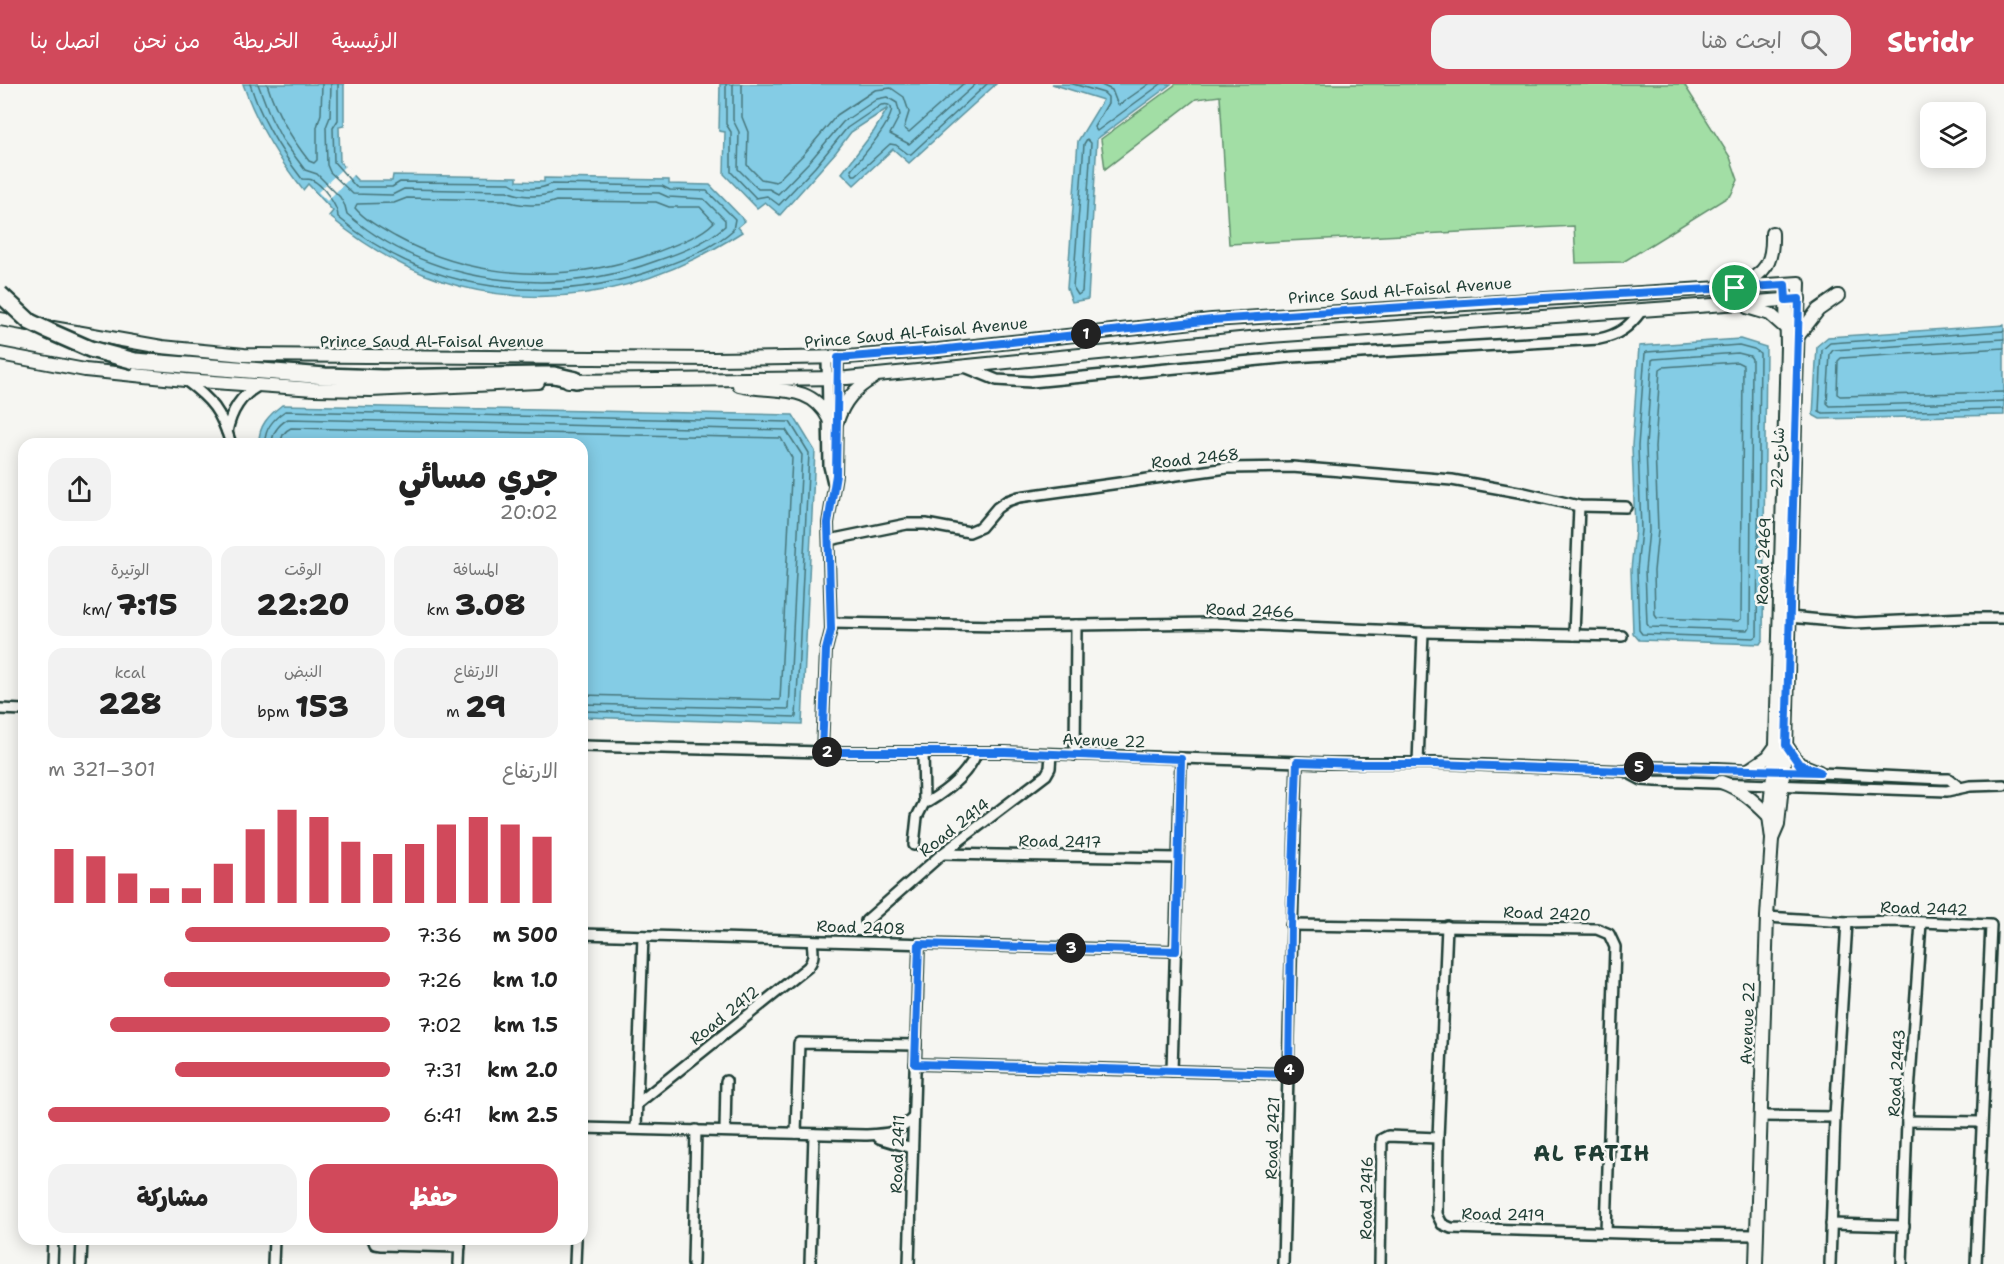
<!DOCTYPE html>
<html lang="ar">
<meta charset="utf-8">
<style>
body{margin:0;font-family:"Shantell Sans","Playpen Sans Arabic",sans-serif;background:#f2f2f2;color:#222;direction:rtl;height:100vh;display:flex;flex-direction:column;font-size:22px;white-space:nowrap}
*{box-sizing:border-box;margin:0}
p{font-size:20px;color:#767676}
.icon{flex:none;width:33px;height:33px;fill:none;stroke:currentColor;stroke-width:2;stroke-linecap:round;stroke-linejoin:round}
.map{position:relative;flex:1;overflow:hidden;direction:ltr}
.side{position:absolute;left:18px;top:354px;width:570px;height:807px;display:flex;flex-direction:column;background:#fff;border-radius:18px;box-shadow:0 3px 15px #0003;direction:rtl}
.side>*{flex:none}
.tools{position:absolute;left:1920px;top:18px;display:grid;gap:12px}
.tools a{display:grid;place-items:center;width:66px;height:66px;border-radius:12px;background:#fff;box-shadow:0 3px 15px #0003;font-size:30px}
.pin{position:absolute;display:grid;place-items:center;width:51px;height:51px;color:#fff;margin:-26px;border:3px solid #fff;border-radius:50%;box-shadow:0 2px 6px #0007}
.km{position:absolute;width:30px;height:30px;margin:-15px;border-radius:50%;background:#222;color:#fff;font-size:16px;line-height:30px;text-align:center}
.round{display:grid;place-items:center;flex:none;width:63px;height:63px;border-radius:18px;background:#f2f2f2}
.head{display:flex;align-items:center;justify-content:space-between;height:102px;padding:0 30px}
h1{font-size:33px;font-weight:800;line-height:45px}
.metrics{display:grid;grid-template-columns:repeat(3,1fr);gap:9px;height:102px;padding:6px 30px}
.metrics div{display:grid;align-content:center;border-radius:15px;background:#f2f2f2;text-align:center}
.metrics b{font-size:30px;font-weight:800}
.metrics small{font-size:16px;font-weight:400}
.metrics p{font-size:16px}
.chart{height:168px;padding:12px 30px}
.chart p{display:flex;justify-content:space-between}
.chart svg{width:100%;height:108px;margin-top:6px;stroke:#d1495b;stroke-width:6}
.button{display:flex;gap:12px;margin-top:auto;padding:12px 30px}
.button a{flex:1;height:69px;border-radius:18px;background:#d1495b;color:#fff;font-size:24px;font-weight:800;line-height:69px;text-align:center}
.button a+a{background:#f2f2f2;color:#222}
ul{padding:0 30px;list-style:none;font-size:20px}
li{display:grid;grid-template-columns:96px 72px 1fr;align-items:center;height:45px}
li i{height:15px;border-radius:8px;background:#d1495b}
header{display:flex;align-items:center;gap:36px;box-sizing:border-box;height:84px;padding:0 30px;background:#d1495b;color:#fff}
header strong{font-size:28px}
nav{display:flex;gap:33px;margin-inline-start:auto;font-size:21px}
.search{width:420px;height:54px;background:#f2f2f2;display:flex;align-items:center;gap:15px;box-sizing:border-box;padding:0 21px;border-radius:18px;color:#767676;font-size:22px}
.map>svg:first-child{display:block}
</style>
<header>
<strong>Stridr</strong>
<div class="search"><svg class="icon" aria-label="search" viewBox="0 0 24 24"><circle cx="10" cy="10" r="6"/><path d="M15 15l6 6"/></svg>ابحث هنا</div>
<nav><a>الرئيسية</a><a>الخريطة</a><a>من نحن</a><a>اتصل بنا</a></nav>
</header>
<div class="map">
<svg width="2004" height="1180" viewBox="0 0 2004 1180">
<rect width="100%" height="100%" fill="#f6f6f2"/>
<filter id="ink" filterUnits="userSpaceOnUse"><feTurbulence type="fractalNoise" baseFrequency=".0167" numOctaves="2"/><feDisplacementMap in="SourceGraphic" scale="12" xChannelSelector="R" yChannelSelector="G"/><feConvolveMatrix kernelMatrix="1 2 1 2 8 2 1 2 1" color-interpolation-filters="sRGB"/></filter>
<g filter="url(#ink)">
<polygon fill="#a2dea5" stroke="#608e6c" stroke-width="1.5" points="1176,0 1684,0 1730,73 1738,96 1731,111 1623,178 1576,179 1574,142 1229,160 1220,12 1196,15 1105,85 1101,55"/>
<g fill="#84cce5" stroke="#5c939e" stroke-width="1.5">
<path d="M243 0H344V42L339 43 340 78 358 97H392L393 91 517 93V97L544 98V94L669 96V100L710 101 745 137 738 143 742 148C607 235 454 238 329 132L333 127 308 100 303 106C277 73 257 40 243 0Z"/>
<polygon points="720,0 996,0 909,79 893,65 854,101 842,89 874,47 888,24 851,48 836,68 780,131 765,118 757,124 724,90 725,48 719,47"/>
<polygon points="1052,0 1171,0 1097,55 1088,215 1072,218 1067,204 1078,57 1103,16"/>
<polygon points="2004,241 2004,331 1820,335 1813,331 1817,262 1828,253"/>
<polygon points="1740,255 1766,263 1763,555 1760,560 1639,556 1633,549 1631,486 1635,446 1632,362 1639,262"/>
<path d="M282 321 793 331 815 367 802 640 582 633V360H259C258 342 269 331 282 321Z"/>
</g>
<polygon fill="#f6f6f2" points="346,81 355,89 327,117 318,108"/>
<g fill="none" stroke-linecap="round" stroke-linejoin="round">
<g stroke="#47767b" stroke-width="1.5">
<path d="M250 0C261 35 279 65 302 95 303 95 310 95 312 96 322 100 338 122 338 133 427 210 552 223 660 184 685 175 713 164 733 146L735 135 707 107 670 106 662 102 551 100C541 106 520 106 510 99L400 98 392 103H356L334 78 333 44 338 36V0"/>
<path d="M258 0 271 34 282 55 305 86 317 90 340 113 345 122 347 130C432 202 553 215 656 177 680 169 706 159 725 142V136L704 115 668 113 659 109 554 108C541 114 520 113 507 107L404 105 392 111 353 110 330 88 327 81 326 43 330 33 331 0"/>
<path d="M267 0C276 28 291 54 309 77L314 79 317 76V43L321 30 322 0"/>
<path d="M726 0V40L731 48V88L756 114 767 112 779 121 815 83 847 44 881 21C915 14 856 80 851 86L853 91H856L890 60 896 61 908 70H911L987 0"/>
<polyline points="733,0 733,36 739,48 738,85 758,105 769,105 778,110 810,77 843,38 877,15 887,13 897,19 900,31 890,50 909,60 976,0"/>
<polyline points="742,0 742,33 748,48 747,81 761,95 776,98 803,71 837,31 875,6 891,4 904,13 909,28 904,44 909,48 963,0"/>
<polyline points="1073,0 1104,9 1108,13 1108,19 1094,43 1097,47 1161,0"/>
<polyline points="1099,0 1112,6 1117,19 1119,21 1149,0"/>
<polygon points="1087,55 1091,59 1082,208 1078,211 1073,203 1084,60"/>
<path d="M407 114 504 116C519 122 541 123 556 117L656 118 669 123H700L714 138C701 152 675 161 657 168 572 199 476 198 396 153 382 145 365 136 355 124L357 120 394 119Z"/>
<polyline points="2004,247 1830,259 1822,266 1819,327 1823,329 2004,325"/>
<polyline points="2004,255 1833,266 1830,270 1827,319 1830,322 2004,317"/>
<polygon points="1739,261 1754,265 1760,269 1757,552 1754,554 1642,550 1639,546 1637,486 1641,446 1638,362 1645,269 1647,268"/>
<polyline points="2004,264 1841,274 1838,277 1837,310 1840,312 2004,308"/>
<polygon points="1738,269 1750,272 1752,275 1750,544 1747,546 1649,543 1647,540 1645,486 1649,446 1646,362 1652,276 1654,275"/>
<polygon points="1737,278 1743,281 1741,535 1738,537 1657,534 1655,531 1654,487 1658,446 1655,363 1660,285 1663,283"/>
<path d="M265 360C264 345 273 335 285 327L790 338 809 369 796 633 582 627"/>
<path d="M272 360C272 349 278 341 288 335L786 346 802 371 789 625 582 620"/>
<path d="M281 360C281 353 284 347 291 344L781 354 792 374 780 616 582 611"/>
</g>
<defs>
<g id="minor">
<polyline points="827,274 829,382 833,399"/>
<path d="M965 283 997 296 1031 298 1292 273 1599 255C1619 251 1629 243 1641 227"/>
<path d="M185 296C212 316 221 327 231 360"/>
<path d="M227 348C231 327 240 312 258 302"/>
<polyline points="829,456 907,440 926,440 969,448 981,443 997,424 1007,417 1019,413 1227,384 1292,383 1452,396 1524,409 1579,422 1626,423"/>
<polyline points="1789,533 1855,539 1966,534 2004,534"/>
<polyline points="831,539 1001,542 1212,539 1423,548 1574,551 1579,422"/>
<polyline points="1574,551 1622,552"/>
<polyline points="0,625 24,626"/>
<polyline points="582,662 822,668 1005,668 1328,679 1435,679 1625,687 1640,683 1718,684 1942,695 1949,695 1959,703"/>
<polyline points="822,668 826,566 831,546 828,439 836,391 838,274"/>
<path d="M923 668 924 715 928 718C948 706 968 690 977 668"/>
<polyline points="1075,671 1076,541"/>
<polyline points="1418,679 1423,548"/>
<polyline points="1625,687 1642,696 1655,697 1947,707 1970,702 2004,701"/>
<polyline points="914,761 917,733 925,717"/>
<polyline points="942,770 1178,774"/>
<polyline points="1767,833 1847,838 1898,837 1991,841 1976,1180"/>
<polyline points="866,837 942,770 1046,691 1050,684 1051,670"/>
<polyline points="1291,841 1597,845 1609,850 1615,863 1606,1148"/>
<polyline points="1447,842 1438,1054 1437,1130 1442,1140 1451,1144 1657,1150 1756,1151"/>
<polyline points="582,850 1176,867"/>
<polyline points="915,980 1289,990"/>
<polyline points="1172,987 1181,675"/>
<path d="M637 1020 808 883C815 875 813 867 812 857"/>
<polyline points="1760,1032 1835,1033"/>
<polyline points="1907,1037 1981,1038"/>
<path d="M582 1044 865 1051C887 1050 897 1050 913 1034"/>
<polyline points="636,1044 643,852"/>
<polyline points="725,1047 726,997"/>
<polyline points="796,1049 799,959 916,961"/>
<polyline points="879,1054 912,1064"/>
<polyline points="1831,1140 1904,1142"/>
<polyline points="373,1155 375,1160 381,1161 460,1163"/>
<polyline points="52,1180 53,1155"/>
<polyline points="81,1180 82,1155"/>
<polyline points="273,1180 274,1155"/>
<polyline points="459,1180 460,1155"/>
<polyline points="575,1180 576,1155"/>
<polyline points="693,1180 696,1046"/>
<polyline points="810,1180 814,1050"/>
<polyline points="909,1180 919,860"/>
<path d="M1283 1180C1288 1013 1291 845 1297 678"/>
<polyline points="1380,1180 1382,1055 1388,1052 1438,1054"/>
<polyline points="1830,1180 1835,1033 1847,838"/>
<polyline points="1902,1180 1907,1037 1921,839"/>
</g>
<g id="tertiary">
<path d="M1740 201C1767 189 1773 177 1772 149"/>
<polyline points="1747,223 1770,230 1787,245"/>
<polyline points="0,235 33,241"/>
<polyline points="53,244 162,263 244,271 714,275 847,273 938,266 1212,236 1799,199 1786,661 1778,741 1772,755 1767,833 1756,1180"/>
<polyline points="1798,252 1818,226 1838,212"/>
<polyline points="0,270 85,286 185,296 314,305 371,306 538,298"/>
<polyline points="568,297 847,294 1270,252 1799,215"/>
<path d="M739 301C772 310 810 297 829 335"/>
<path d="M837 337C844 317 855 304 873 294"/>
<polyline points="1786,661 1799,680 1819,688"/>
<polyline points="1750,685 1768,673 1776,662"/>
<path d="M1721 698C1741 705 1754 717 1769 732"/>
<polyline points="1772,755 1769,732 1776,661 1787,262 1786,211"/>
</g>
<polyline id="primary" points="135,277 325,292 382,294 542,291 554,291 576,296"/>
</defs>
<use href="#minor" stroke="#1f3d34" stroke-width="14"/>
<use href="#tertiary" stroke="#1f3d34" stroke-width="16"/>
<use href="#primary" stroke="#1f3d34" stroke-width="20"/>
<use href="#minor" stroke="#f6f6f2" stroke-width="9"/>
<use href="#tertiary" stroke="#f6f6f2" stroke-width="12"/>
<use href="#primary" stroke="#f6f6f2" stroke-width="15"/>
<defs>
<polyline id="primary-bridge" points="0,210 30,238 49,247 90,265 135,277"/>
</defs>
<use href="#primary-bridge" stroke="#1f3d34" stroke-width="20" stroke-linecap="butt"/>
<use href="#primary-bridge" stroke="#f6f6f2" stroke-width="15"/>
</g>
</g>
<g fill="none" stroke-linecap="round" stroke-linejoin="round" filter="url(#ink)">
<defs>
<polygon id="route" points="1785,201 1786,216 1799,215 1786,661 1799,680 1820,688 1640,683 1625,687 1435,680 1363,680 1297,678 1291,841 1289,990 915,980 919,860 1176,867 1181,675 1005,668 822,668 826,566 831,546 828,439 836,391 838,274 938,266 1212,236 1525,215"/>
</defs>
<use href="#route" stroke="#fff" stroke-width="12"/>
<use href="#route" stroke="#1a73e8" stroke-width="8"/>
</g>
<g text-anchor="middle" stroke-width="5" stroke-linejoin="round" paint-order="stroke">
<g font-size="16" fill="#1f3d34" stroke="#f6f6f2">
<text transform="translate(1400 206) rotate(-4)" y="6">Prince Saud Al-Faisal Avenue</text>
<text transform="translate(916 248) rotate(-5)" y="6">Prince Saud Al-Faisal Avenue</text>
<text x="432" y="263">Prince Saud Al-Faisal Avenue</text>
<text transform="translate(1195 374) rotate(-6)" y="6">Road 2468</text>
<text transform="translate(1777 374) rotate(-88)" y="6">شارع 22</text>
<text transform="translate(1763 477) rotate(-88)" y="6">Road 2469</text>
<text transform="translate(1250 526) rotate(2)" y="6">Road 2466</text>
<text transform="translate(1104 656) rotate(2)" y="6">Avenue 22</text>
<text transform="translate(954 743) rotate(-38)" y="6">Road 2414</text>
<text transform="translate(1060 757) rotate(1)" y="6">Road 2417</text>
<text transform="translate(1924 824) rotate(2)" y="6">Road 2442</text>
<text transform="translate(1547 829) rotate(2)" y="6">Road 2420</text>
<text transform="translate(861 843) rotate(2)" y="6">Road 2408</text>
<text transform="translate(724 931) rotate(-39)" y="6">Road 2412</text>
<text transform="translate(1747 939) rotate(-88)" y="6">Avenue 22</text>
<text transform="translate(1896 989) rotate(-86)" y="6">Road 2443</text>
<text transform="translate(1272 1054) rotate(-88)" y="6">Road 2421</text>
<text transform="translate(897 1070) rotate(-88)" y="6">Road 2411</text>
<text transform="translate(1366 1114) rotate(-89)" y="6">Road 2416</text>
<text transform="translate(1503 1130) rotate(1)" y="6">Road 2419</text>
</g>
<g font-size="22" font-weight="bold" letter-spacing="1.5" fill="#1f3d34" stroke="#f6f6f2">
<text x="1592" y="1077">AL FATIH</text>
</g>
</g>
</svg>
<div class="tools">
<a><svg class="icon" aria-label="layers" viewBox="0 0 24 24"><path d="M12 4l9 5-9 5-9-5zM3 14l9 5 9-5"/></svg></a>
</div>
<div class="pin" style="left:1735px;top:204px;background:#1e9e55"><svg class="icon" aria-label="arrive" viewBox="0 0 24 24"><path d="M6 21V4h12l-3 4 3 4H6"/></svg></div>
<b class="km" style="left:1086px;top:250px">1</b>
<b class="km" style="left:827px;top:668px">2</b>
<b class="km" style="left:1071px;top:864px">3</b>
<b class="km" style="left:1289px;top:986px">4</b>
<b class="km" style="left:1639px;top:683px">5</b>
<section class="side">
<div class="head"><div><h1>جري مسائي</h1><p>20:02</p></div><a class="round"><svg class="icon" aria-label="share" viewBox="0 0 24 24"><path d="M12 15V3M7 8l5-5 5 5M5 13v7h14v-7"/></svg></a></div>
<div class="metrics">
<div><p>المسافة</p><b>3.08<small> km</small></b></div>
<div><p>الوقت</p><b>22:20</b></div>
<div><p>الوتيرة</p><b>7:15<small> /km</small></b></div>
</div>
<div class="metrics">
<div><p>الارتفاع</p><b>29<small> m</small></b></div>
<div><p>النبض</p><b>153<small> bpm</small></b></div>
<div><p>kcal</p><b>228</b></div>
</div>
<div class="chart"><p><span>الارتفاع</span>301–321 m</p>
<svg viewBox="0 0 160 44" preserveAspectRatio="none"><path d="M5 44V22M15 44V25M25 44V32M35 44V38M45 44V38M55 44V28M65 44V14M75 44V6M85 44V9M95 44V19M105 44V24M115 44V20M125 44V12M135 44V9M145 44V12M155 44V17"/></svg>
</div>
<ul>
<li><b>500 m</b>7:36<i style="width:60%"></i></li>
<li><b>1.0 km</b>7:26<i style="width:66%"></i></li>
<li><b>1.5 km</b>7:02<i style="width:82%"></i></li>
<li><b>2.0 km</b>7:31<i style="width:63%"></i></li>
<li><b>2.5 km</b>6:41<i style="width:100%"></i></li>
</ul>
<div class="button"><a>حفظ</a><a>مشاركة</a></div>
</section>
</div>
